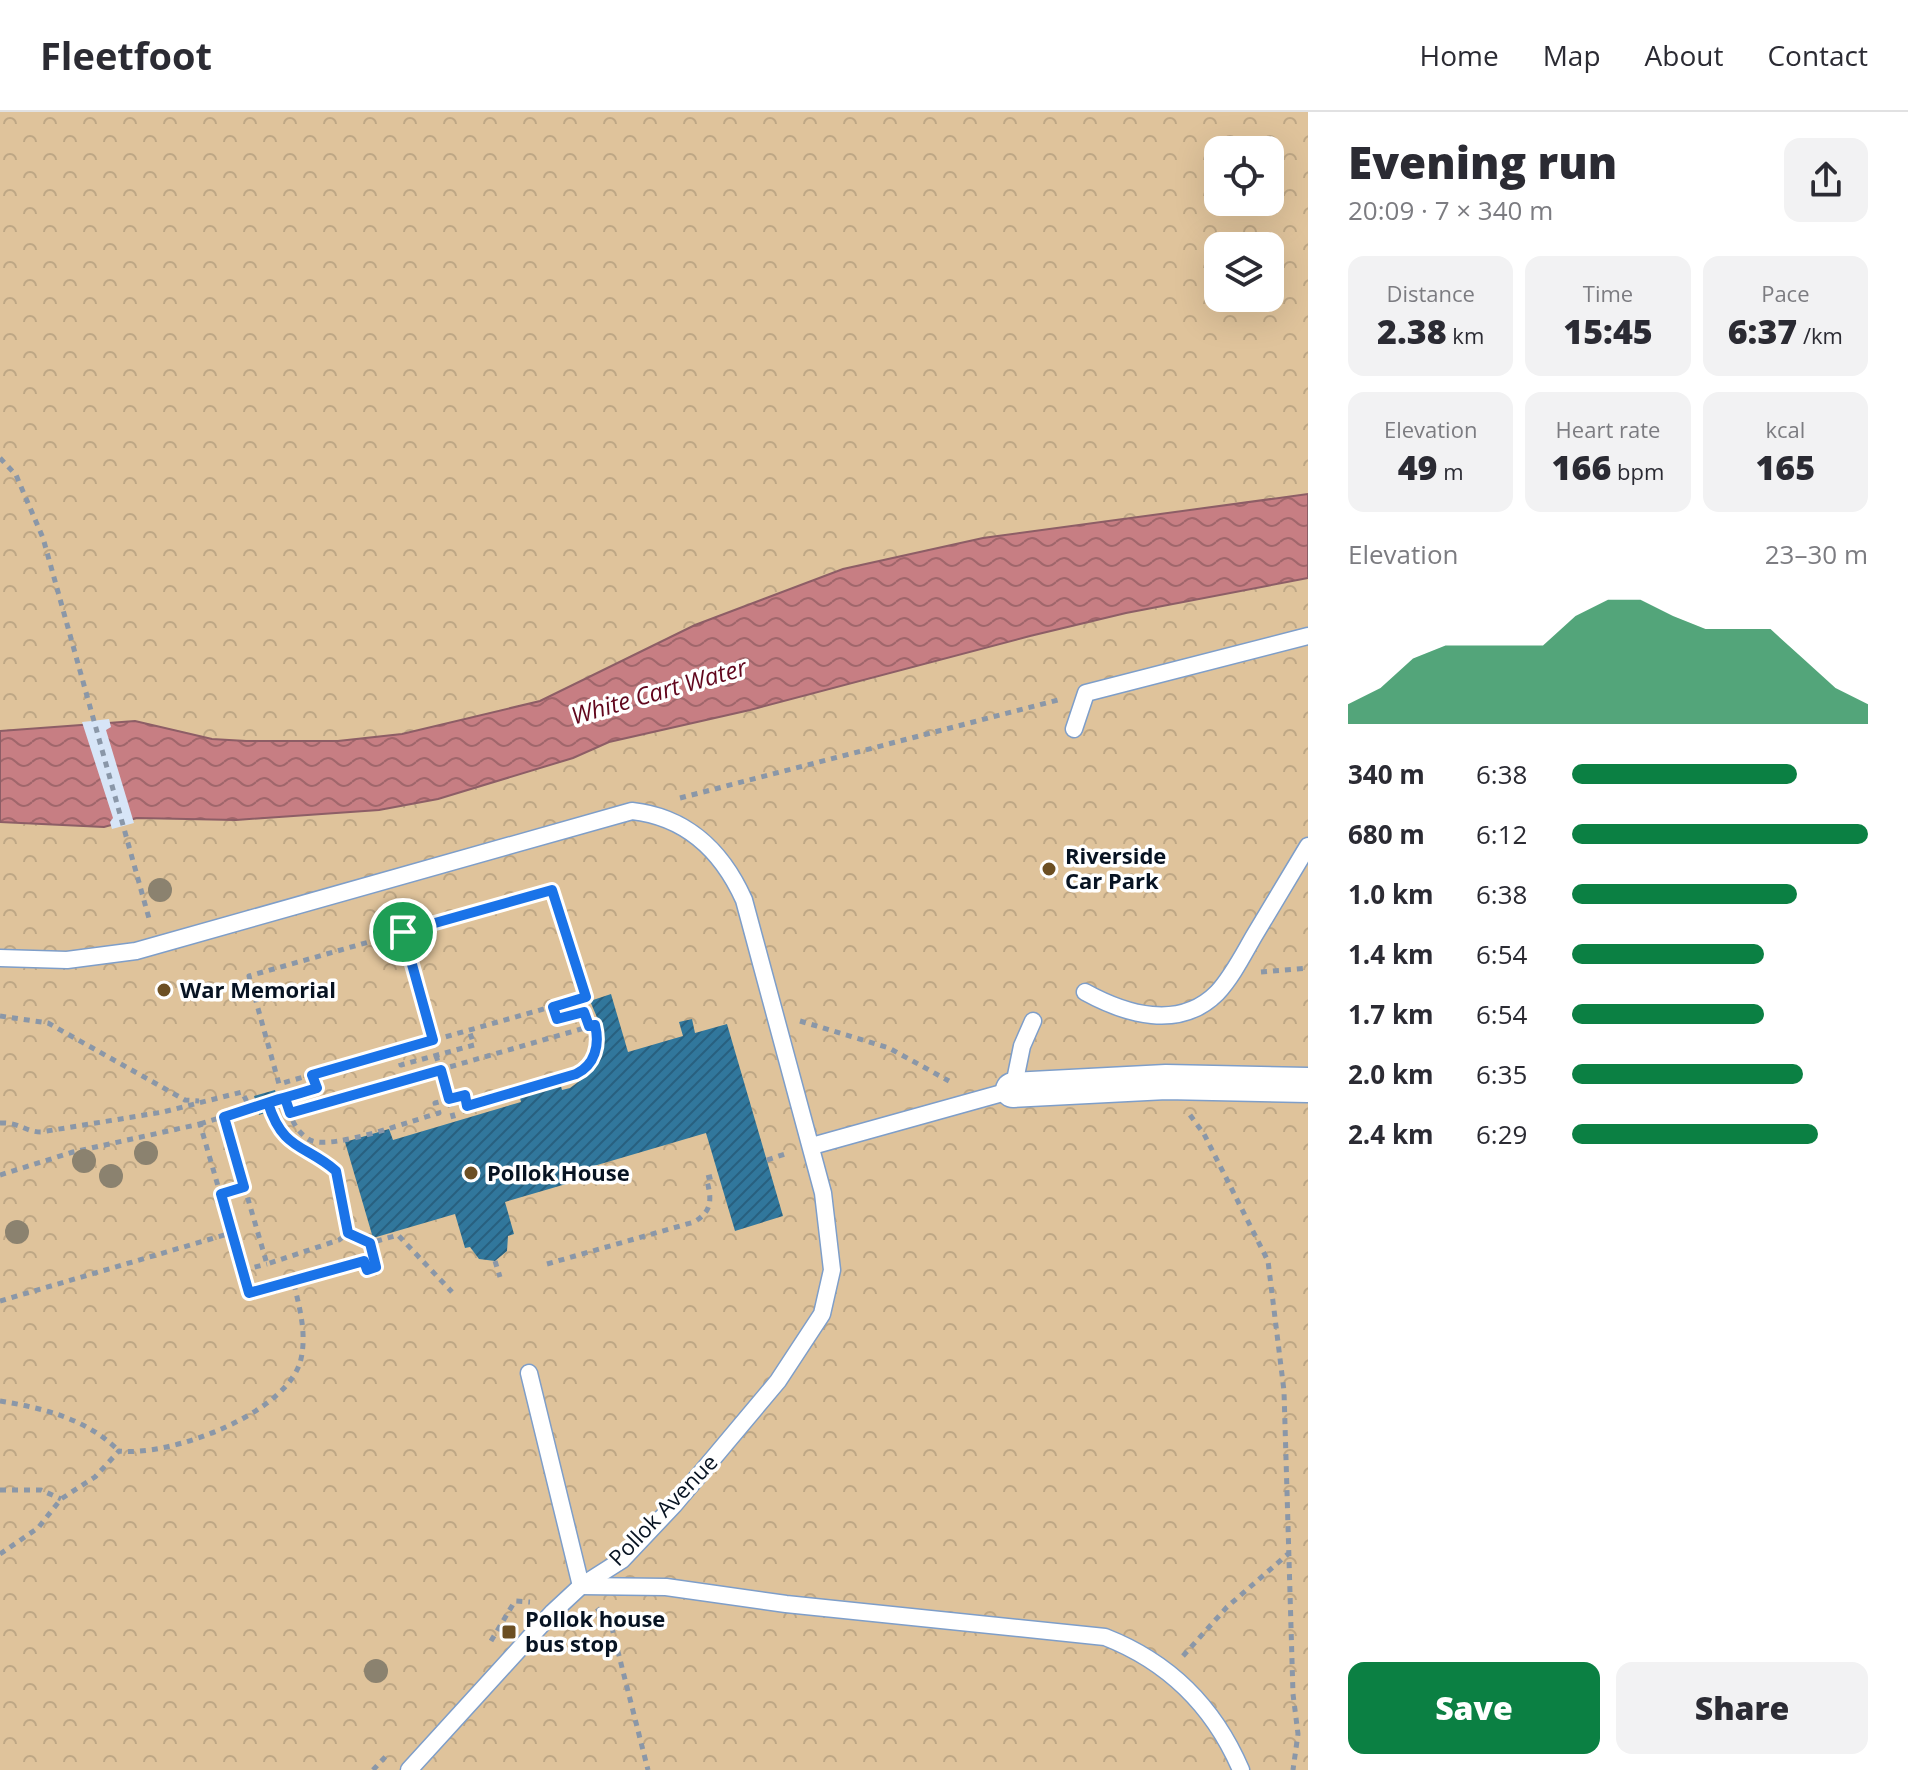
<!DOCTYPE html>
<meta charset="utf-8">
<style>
body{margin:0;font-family:"Open Sans",sans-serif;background:#f2f2f3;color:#2b2b33;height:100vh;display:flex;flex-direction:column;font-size:30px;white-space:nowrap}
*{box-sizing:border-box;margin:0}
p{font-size:26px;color:#7c7c81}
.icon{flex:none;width:44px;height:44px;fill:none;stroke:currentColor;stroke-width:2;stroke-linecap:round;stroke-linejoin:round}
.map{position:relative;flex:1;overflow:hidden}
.side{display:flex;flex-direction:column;background:#fff;width:600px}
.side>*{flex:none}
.buttons{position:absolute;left:1204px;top:24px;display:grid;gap:16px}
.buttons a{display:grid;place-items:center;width:80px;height:80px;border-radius:16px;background:#fff;box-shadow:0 8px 32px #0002;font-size:40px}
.pin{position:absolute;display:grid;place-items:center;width:68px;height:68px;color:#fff;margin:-34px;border:4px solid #fff;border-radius:50%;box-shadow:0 2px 8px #0007}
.round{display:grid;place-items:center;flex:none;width:84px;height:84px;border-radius:16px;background:#f2f2f3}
.head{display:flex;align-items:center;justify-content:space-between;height:136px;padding:0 40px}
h1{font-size:44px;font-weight:800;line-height:60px}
.stats{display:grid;grid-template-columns:repeat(3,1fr);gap:12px;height:136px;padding:8px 40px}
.stats div{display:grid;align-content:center;border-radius:16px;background:#f2f2f3;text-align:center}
.stats b{font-size:34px;font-weight:800}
.stats small{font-size:22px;font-weight:400}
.stats p{font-size:22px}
.chart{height:224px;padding:16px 40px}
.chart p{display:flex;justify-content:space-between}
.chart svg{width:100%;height:144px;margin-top:8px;fill:#0b8043;opacity:.7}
.button{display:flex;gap:16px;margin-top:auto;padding:16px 40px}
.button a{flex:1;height:92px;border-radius:16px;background:#0b8043;color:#fff;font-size:32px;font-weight:800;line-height:92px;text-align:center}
.button a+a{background:#f2f2f3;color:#2b2b33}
ul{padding:0 40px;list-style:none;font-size:26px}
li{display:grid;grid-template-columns:128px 96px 1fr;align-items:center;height:60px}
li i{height:20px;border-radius:10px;background:#0b8043}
header{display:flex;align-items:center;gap:48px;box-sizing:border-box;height:112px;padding:0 40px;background:#fff;border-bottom:2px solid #e1e1e2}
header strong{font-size:38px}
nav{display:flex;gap:44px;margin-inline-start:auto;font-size:28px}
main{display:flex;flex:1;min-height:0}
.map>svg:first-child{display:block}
</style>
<header>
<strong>Fleetfoot</strong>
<nav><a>Home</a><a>Map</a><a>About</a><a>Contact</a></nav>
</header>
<main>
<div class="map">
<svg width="1308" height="1658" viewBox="0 0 1308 1658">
<defs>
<pattern id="park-crowns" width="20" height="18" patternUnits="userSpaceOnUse" patternTransform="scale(2)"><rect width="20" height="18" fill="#dfc39b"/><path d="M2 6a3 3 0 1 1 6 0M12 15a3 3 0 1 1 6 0" fill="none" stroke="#bea785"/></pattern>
<pattern id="water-waves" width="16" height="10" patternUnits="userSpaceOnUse" patternTransform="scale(2)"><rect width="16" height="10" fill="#c77e83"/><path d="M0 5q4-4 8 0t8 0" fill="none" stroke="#a0666b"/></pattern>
<pattern id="building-hatch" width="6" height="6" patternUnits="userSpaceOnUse" patternTransform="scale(2)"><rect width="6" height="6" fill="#31779c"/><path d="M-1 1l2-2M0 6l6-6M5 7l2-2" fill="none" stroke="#28607f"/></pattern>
</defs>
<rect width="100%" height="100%" fill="#d7e5f7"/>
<path fill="url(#park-crowns)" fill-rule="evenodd" d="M0 0H1308V1658H0ZM1218 38H1270V90H1218ZM1218 134H1270V186H1218Z"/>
<polygon fill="url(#water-waves)" stroke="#8d5e66" stroke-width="2" points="1308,382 1308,466 1126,501 1030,524 750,598 609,630 573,646 438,687 379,698 236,708 137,706 104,715 0,710 0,619 135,609 212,627 246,629 338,629 402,622 540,589 695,513 843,457 983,426"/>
<polygon fill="#d7e5f7" points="109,607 111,615 106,618 134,711 112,717 110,710 113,706 82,610"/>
<g fill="url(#building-hatch)">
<polygon points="611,882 628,940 683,924 679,910 692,907 695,921 727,912 783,1104 735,1119 706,1021 587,1056 590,1065 505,1090 514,1122 508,1124 507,1139 495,1149 479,1147 470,1135 465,1136 455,1102 373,1126 345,1030 389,1017 393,1028 521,990 519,982 560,970 562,978 570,976 585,965 600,943 602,917 590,889"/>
<polygon points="275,978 280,996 259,1003 254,984"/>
</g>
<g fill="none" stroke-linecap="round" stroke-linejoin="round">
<defs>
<g id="service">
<polyline points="1074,617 1086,581 1308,524"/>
<path d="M0 846 67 848 136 839 632 699C686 705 722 739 744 788L823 1081 832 1158 822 1202 778 1269 674 1393 622 1448 581 1474 553 1500 409 1658"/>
<path d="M1085 880C1125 902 1179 919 1217 881 1232 865 1243 843 1254 824 1272 794 1290 764 1308 734"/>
<polyline points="812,1034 1013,978 1022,934 1033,909"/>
<path d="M529 1261 581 1474 666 1475 786 1492 1105 1525C1169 1550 1214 1595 1241 1658"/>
</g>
<polyline id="minor" points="1013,978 1166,970 1308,973"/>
</defs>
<use href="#service" stroke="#7e9ec9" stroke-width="19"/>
<use href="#minor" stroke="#7e9ec9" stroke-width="37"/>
<g stroke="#8a97a8" stroke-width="5" stroke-dasharray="6 6" stroke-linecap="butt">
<polyline points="0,346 16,363 43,426 150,810"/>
<polyline points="680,686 1058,588"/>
<polygon points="552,778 586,885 279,972 249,864"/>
<polyline points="395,791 433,928"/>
<polyline points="1261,860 1308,856"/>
<polyline points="553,895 557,907 584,900 589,914"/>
<polyline points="0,904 48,911 185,988 199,989"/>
<polyline points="800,909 889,936 949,969"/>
<polyline points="398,939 401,953 474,933 469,918"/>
<polyline points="436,943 454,1008"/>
<path d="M312 963 317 976 268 991C284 1039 305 1031 336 1059L348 1121 370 1131"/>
<path d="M285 986C290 1003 294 1019 310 1028 331 1039 413 1008 439 1001L435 991 465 983 467 994 581 960 595 942V913L290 1001"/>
<polyline points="1190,1003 1204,1022 1268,1149 1284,1279 1293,1582 1298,1622 1293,1658"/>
<polyline points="224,1005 267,1152 339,1128 348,1121"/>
<path d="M0 1011C19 1010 26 1020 41 1020L163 1000 242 980 250 996"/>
<polyline points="200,1012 268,991"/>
<polyline points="767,1048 788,1041"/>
<polyline points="0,1063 73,1040 200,1012 249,1181 364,1149 367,1158 376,1155 370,1131 398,1123 452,1180"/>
<polyline points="221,1082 244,1075"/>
<polyline points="495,1149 500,1165"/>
<path d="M547 1152 694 1110C713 1099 712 1086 706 1066L718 1063"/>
<polyline points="243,1158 267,1152"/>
<polyline points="0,1189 231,1121"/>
<path d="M0 1289C43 1296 87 1307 119 1339"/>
<polyline points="0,1378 41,1378 61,1387"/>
<path d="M0 1442 38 1416 61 1387 95 1365 119 1339C169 1345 288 1302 301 1247 307 1220 299 1194 293 1168"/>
<polyline points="597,1496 612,1516 648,1658"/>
<polyline points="491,1529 515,1489 530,1490"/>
<polyline points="1183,1544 1227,1495 1288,1442"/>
<polyline points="373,1658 387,1643"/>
</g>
<use href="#service" stroke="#fff" stroke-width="16"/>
<use href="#minor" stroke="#fff" stroke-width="34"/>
</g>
<g fill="#8b826f">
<circle cx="160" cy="778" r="12"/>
<circle cx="146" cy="1041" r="12"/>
<circle cx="84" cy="1049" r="12"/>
<circle cx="111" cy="1064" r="12"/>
<circle cx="17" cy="1120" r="12"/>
<circle cx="376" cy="1559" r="12"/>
</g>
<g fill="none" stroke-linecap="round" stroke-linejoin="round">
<defs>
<path id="route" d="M403 820 433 928 312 963 317 976C304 980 292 984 279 987L224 1005 244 1075 221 1082 249 1181 364 1149 367 1158 376 1155 370 1131 348 1121 336 1059C305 1032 283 1039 268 991L285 986 290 1001 441 958 449 987 465 983 467 994 576 962C595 953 600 933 595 913L589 914 584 900 557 907 553 895 586 885 552 778 403 820"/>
</defs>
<use href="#route" stroke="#fff" stroke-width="16"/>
<use href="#route" stroke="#1a73e8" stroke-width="10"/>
</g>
<g fill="#6c4f23" stroke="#fff" stroke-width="3">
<circle cx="1049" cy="757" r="8"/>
<circle cx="164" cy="878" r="8"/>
<circle cx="471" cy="1061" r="8"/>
<rect x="501" y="1512" width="16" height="16" rx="4"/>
</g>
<g text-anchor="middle" stroke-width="7" stroke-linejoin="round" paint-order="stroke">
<g font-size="22" font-weight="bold" fill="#071322" stroke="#fff" text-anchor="start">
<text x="1065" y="752">Riverside<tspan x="1065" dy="25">Car Park</tspan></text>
<text x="180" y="886">War Memorial</text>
<text x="487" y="1069">Pollok House</text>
<text x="525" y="1515">Pollok house<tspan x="525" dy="25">bus stop</tspan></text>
</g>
<g font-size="22" fill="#071322" stroke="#fff">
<text transform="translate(663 1398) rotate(-46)" y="8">Pollok Avenue</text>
</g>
<g font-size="24" font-style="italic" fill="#61061d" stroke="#fff">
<text transform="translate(659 580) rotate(-16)" y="8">White Cart Water</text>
</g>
</g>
</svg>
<div class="buttons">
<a><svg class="icon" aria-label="locate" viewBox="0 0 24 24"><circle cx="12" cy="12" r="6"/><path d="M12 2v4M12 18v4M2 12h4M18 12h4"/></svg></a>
<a><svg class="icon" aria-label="layers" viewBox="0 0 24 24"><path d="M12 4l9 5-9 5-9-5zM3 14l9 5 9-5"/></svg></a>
</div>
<div class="pin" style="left:403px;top:820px;background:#1e9e55"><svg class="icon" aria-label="arrive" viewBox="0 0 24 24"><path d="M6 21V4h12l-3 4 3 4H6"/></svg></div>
</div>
<section class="side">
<div class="head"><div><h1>Evening run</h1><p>20:09 · 7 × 340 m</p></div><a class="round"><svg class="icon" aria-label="share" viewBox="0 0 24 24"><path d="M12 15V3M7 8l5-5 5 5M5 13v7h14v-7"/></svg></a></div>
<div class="stats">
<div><p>Distance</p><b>2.38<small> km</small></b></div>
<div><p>Time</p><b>15:45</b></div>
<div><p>Pace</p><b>6:37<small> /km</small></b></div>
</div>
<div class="stats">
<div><p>Elevation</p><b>49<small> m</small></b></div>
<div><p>Heart rate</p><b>166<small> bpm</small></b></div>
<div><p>kcal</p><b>165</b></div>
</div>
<div class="chart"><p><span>Elevation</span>23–30 m</p>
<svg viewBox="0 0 160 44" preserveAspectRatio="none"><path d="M0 44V38L10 33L20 24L30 20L40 20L50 20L60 20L70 11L80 6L90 6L100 11L110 15L120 15L130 15L140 24L150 33L160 38V44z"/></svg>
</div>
<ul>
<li><b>340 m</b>6:38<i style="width:76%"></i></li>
<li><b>680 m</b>6:12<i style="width:100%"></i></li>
<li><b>1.0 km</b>6:38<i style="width:76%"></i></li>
<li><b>1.4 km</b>6:54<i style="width:65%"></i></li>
<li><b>1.7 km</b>6:54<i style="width:65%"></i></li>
<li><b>2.0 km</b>6:35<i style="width:78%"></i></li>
<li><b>2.4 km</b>6:29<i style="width:83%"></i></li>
</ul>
<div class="button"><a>Save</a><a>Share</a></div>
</section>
</main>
